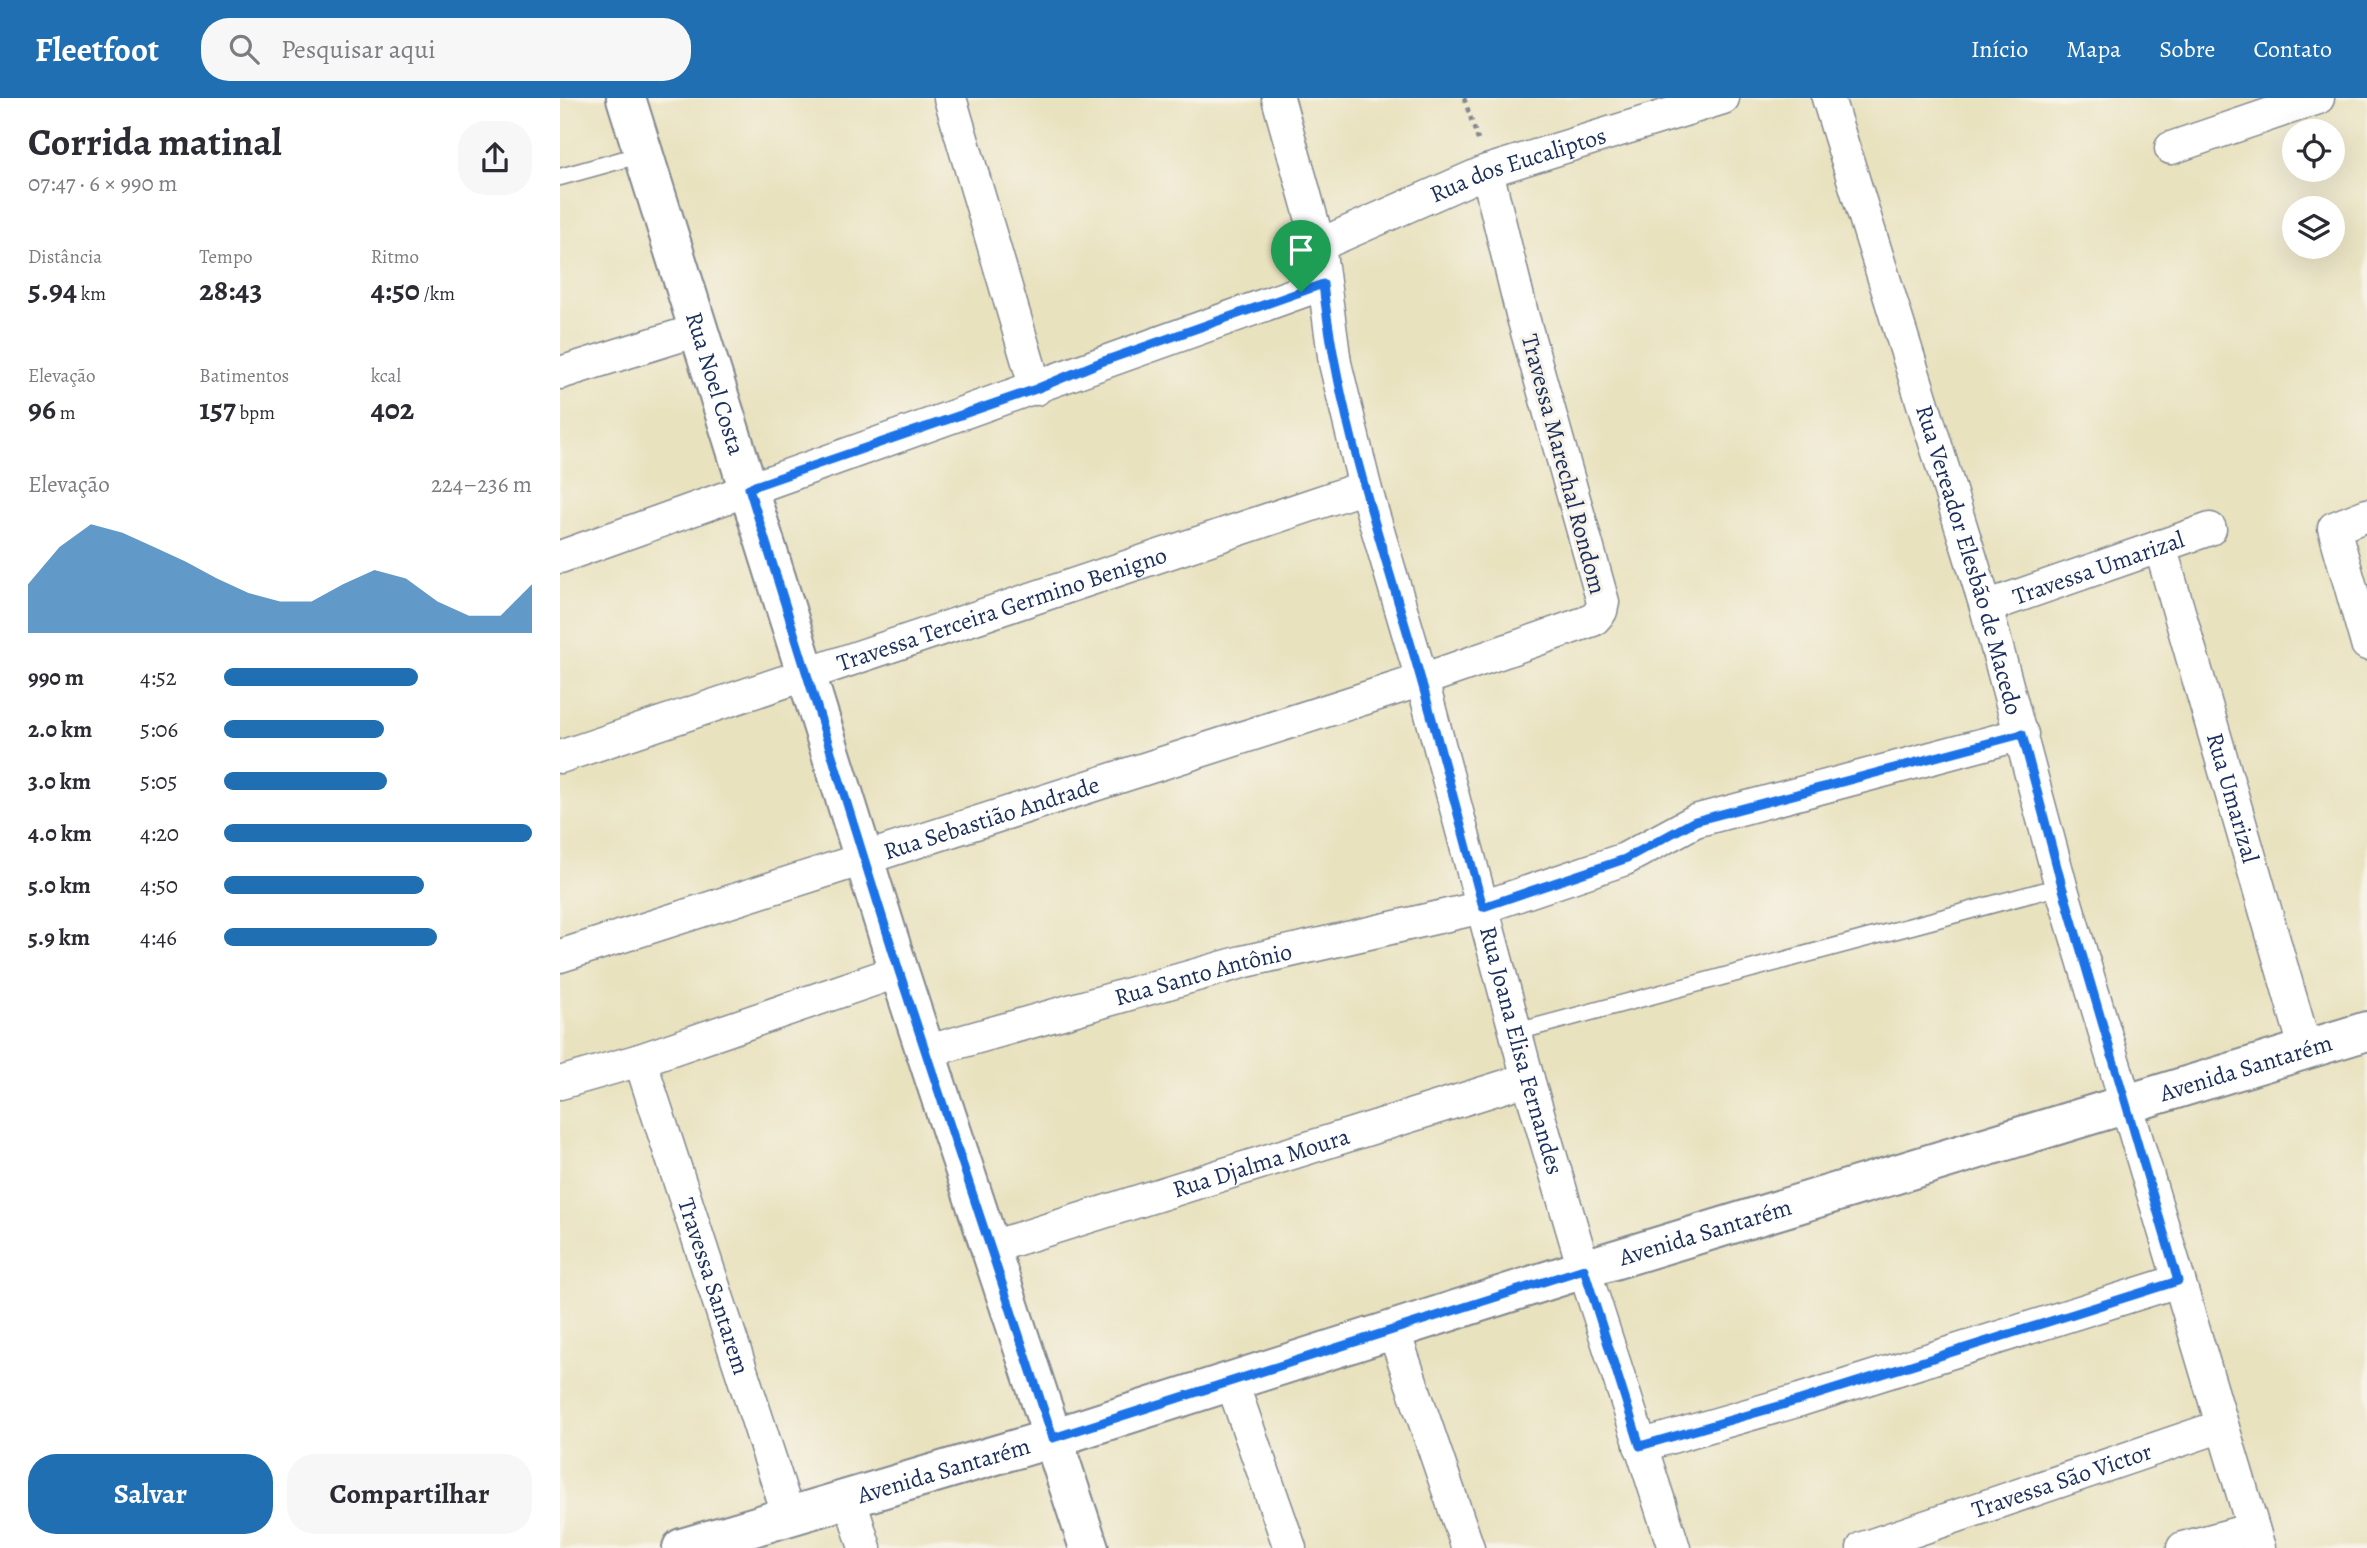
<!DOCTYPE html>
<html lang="pt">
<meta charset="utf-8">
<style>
body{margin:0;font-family:Alegreya,serif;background:#f7f7f7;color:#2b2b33;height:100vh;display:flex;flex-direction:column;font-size:26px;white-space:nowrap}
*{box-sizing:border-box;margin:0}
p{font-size:23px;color:#7c7c81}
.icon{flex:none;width:38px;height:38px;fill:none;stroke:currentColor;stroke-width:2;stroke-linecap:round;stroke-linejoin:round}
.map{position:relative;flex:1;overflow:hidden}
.side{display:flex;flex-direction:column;background:#fff;width:560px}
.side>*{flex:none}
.controls{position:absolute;left:1722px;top:21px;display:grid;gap:14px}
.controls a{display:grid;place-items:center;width:63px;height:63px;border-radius:50%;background:#fff;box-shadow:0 7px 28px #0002;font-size:35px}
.pin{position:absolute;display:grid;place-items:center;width:60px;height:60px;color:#fff;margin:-72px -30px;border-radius:50% 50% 50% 0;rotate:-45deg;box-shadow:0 0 7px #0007}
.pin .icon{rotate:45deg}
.round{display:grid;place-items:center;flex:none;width:74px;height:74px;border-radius:28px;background:#f7f7f7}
.headline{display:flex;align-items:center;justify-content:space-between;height:119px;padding:0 28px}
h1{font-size:38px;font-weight:600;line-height:52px}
.stats{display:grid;grid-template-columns:repeat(3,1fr);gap:10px;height:119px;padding:7px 28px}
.stats div{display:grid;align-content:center}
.stats b{font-size:30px;font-weight:600}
.stats small{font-size:19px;font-weight:400}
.stats p{font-size:19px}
.chart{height:196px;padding:14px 28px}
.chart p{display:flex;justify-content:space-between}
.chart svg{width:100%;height:126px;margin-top:7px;fill:#1f6fb2;opacity:.7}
.button{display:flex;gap:14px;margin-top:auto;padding:14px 28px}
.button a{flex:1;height:80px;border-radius:28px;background:#1f6fb2;color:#fff;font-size:28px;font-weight:600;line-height:80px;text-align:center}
.button a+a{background:#f7f7f7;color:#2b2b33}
ul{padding:0 28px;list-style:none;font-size:23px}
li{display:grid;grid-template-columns:112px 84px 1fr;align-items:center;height:52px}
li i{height:18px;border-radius:9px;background:#1f6fb2}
header{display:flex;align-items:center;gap:42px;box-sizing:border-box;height:98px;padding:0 35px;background:#1f6fb2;color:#fff}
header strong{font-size:33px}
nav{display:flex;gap:38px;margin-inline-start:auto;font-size:24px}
.search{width:490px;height:63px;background:#f7f7f7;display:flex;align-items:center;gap:18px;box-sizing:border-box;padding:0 24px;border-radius:28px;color:#7c7c81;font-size:26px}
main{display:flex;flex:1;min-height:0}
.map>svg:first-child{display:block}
</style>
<header>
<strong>Fleetfoot</strong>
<div class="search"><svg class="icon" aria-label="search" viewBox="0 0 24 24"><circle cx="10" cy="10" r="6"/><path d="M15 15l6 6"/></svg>Pesquisar aqui</div>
<nav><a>Início</a><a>Mapa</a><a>Sobre</a><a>Contato</a></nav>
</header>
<main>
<section class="side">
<div class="headline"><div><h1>Corrida matinal</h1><p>07:47 · 6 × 990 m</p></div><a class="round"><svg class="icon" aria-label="share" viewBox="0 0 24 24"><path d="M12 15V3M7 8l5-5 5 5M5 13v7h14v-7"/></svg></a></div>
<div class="stats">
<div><p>Distância</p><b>5.94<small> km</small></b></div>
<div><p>Tempo</p><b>28:43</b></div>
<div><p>Ritmo</p><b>4:50<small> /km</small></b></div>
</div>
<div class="stats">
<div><p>Elevação</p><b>96<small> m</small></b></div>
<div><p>Batimentos</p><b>157<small> bpm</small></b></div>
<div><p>kcal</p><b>402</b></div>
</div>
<div class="chart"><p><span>Elevação</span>224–236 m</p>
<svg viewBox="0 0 160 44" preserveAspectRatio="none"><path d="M0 44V27L10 14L20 6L30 9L40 14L50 19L60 25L70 30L80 33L90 33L100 27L110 22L120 25L130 33L140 38L150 38L160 27V44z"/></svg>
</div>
<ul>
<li><b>990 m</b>4:52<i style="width:63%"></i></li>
<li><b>2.0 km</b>5:06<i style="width:52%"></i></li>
<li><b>3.0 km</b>5:05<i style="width:53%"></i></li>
<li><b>4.0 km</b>4:20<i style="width:100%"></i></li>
<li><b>5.0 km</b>4:50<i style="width:65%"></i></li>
<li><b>5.9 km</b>4:46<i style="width:69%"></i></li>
</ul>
<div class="button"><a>Salvar</a><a>Compartilhar</a></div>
</section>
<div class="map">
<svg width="1807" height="1450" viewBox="0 0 1807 1450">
<rect width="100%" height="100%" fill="#f7f3e8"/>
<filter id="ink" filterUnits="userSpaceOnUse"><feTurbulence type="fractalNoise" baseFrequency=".0143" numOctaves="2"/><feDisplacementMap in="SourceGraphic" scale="14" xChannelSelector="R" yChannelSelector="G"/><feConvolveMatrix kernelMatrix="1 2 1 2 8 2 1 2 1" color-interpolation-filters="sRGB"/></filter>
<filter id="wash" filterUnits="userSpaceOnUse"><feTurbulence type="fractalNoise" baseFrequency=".00686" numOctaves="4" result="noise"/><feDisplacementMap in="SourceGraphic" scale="28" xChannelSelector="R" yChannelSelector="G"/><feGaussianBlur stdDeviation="1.57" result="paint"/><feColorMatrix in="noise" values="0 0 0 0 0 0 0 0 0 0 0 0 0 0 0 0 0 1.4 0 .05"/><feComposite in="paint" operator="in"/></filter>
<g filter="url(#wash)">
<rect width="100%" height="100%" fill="#e9e2bf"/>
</g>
<g filter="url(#ink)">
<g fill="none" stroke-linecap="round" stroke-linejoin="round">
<defs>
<g id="service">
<polyline points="0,79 83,56"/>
<polyline points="956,934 1501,788"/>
</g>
<g id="minor">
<polyline points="390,0 476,291"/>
<path id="s1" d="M718 0 759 147 775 265 805 389 862 582 968 981 1024 1171 1114 1450"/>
<path id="s2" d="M1268 0 1426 509 1501 788 1699 1450"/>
<polyline points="1611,50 1758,0"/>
<path id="s3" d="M759 147 927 73 1163 0"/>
<polyline points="0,275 138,232"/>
<polyline points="1807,417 1774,430 1807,546"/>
<path id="s4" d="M1600 448 1746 953"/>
<polyline points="0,459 763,186"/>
<path id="s5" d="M1426 509 1650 431"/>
<path id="s6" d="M0 659 805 389"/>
<path id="s7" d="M0 858 862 582 1033 522 1041 513 1043 504 962 216 927 73"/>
<path id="s8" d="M365 954 682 864 923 809 1065 761 1135 723 1462 636"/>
<path id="s9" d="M80 962 228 1416"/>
<polyline points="0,985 80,962 339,873"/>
<path id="s10" d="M432 1149 968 981"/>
<polyline points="833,1231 908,1450"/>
<polyline points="671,1282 730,1450"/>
<polyline points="1080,1348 1240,1302 1618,1183"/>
<polyline points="289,1399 305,1450"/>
<path id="s11" d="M1303 1450 1662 1328"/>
<polyline points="1623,1450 1693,1431"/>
</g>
<g id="tertiary">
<path id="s12" d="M66 0 339 873 529 1450"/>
<path id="s13" d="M122 1450 493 1340 1024 1171 1807 933"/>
</g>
</defs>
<use href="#service" stroke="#82888e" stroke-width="19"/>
<use href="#minor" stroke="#82888e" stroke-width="35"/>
<use href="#tertiary" stroke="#82888e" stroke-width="42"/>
<polyline stroke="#82888e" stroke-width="4.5" stroke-dasharray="5 5" stroke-linecap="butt" points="904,0 918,42"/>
<use href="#service" stroke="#fff" stroke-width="16"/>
<use href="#minor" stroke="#fff" stroke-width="32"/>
<use href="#tertiary" stroke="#fff" stroke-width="38"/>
</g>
</g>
<g fill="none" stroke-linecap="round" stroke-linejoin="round" filter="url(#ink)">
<defs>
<path id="route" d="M763 186C776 306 814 422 848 537 875 627 898 718 923 809L1065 761 1135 723 1462 636 1502 788 1618 1183 1240 1302 1080 1348 1024 1171 493 1340 339 873 189 390 476 291 541 264Z"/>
</defs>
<use href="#route" stroke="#fff" stroke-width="14"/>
<use href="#route" stroke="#1a73e8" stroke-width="9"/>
</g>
<g text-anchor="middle" stroke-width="6" stroke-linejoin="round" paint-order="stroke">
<g font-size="24" fill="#1b2f5e" stroke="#f7f3e8">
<text dy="8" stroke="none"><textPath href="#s3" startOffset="215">Rua dos Eucaliptos</textPath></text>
<text dy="8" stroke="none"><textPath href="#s12" startOffset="299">Rua Noel Costa</textPath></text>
<text transform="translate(1004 366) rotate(75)" y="8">Travessa Marechal Rondom</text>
<text dy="8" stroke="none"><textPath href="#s2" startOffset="483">Rua Vereador Elesbão de Macedo</textPath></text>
<text dy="8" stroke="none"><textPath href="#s5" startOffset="119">Travessa Umarizal</textPath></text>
<text dy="8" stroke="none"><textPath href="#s6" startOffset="466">Travessa Terceira Germino Benigno</textPath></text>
<text dy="8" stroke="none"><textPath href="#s4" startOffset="262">Rua Umarizal</textPath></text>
<text dy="8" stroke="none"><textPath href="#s7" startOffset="453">Rua Sebastião Andrade</textPath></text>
<text dy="8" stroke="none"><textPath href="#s8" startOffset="289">Rua Santo Antônio</textPath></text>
<text dy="8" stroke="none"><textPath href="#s1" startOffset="984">Rua Joana Elisa Fernandes</textPath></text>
<text dy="8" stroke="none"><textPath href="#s13" startOffset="1636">Avenida Santarém</textPath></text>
<text dy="8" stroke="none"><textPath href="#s10" startOffset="282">Rua Djalma Moura</textPath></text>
<text dy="8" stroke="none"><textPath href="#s13" startOffset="1071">Avenida Santarém</textPath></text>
<text dy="8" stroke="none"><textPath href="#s9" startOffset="238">Travessa Santarem</textPath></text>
<text dy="8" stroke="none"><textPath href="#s13" startOffset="273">Avenida Santarém</textPath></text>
<text dy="8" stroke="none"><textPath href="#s11" startOffset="210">Travessa São Victor</textPath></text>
</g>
</g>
</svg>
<div class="controls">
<a><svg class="icon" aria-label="locate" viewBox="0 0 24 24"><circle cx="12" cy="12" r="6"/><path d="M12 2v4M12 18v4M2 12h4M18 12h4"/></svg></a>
<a><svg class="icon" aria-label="layers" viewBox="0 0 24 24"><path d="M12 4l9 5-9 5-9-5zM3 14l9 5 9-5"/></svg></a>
</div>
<div class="pin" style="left:741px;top:194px;background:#1e9e55"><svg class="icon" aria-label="arrive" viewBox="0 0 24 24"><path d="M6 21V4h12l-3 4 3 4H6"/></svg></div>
</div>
</main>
